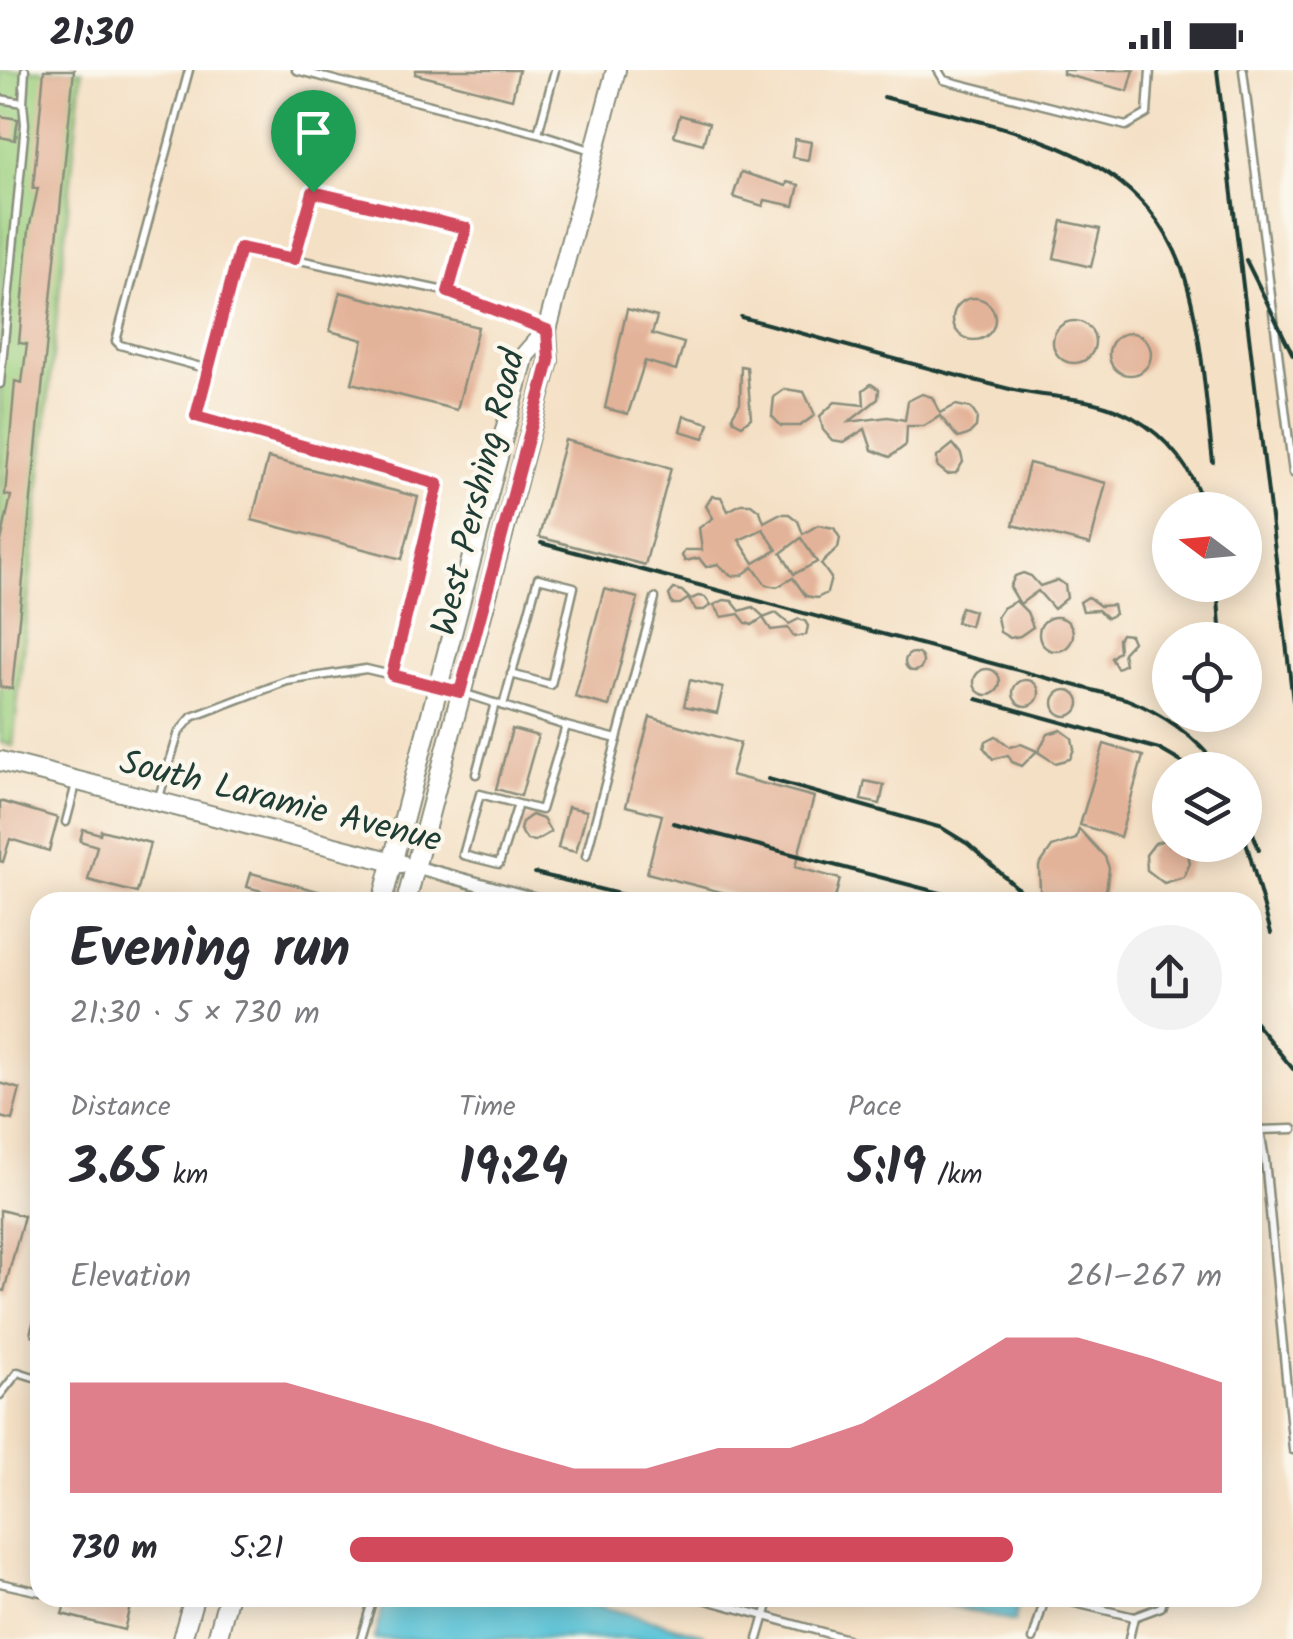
<!DOCTYPE html>
<meta charset="utf-8">
<style>
body{margin:0;font-family:Kalam,sans-serif;background:#f2f2f3;color:#2b2b33;height:100vh;display:flex;flex-direction:column;font-size:38px;white-space:nowrap}
*{box-sizing:border-box;margin:0}
p{font-size:32px;color:#7c7c81}
.icon{flex:none;width:55px;height:55px;fill:none;stroke:currentColor;stroke-width:2;stroke-linecap:round;stroke-linejoin:round}
.map{position:relative;flex:1;overflow:hidden}
.details{position:absolute;left:30px;top:822px;width:1232px;height:715px;display:flex;flex-direction:column;background:#fff;border-radius:30px;box-shadow:0 5px 25px #0003}
.details>*{flex:none}
.needle{width:65px;rotate:286deg}
.tools{position:absolute;left:1152px;top:422px;display:grid;gap:20px}
.tools a{display:grid;place-items:center;width:110px;height:110px;border-radius:50%;background:#fff;box-shadow:0 5px 25px #0003;font-size:50px}
.pin{position:absolute;display:grid;place-items:center;width:85px;height:85px;color:#fff;margin:-102px -42px;border-radius:50% 50% 50% 0;rotate:-45deg;box-shadow:0 0 10px #0007}
.pin .icon{rotate:45deg}
.round{display:grid;place-items:center;flex:none;width:105px;height:105px;border-radius:52px;background:#f2f2f3}
.summary{display:flex;align-items:center;justify-content:space-between;height:170px;padding:0 40px}
h1{font-size:55px;font-weight:800;line-height:75px}
.figures{display:grid;grid-template-columns:repeat(3,1fr);gap:15px;height:170px;padding:10px 40px}
.figures div{display:grid;align-content:center}
.figures b{font-size:50px;font-weight:800}
.figures small{font-size:28px;font-weight:400}
.figures p{font-size:28px}
.chart{height:280px;padding:20px 40px}
.chart p{display:flex;justify-content:space-between}
.chart svg{width:100%;height:180px;margin-top:10px;fill:#d1495b;opacity:.7}
ul{padding:0 40px;list-style:none;font-size:32px}
li{display:grid;grid-template-columns:160px 120px 1fr;align-items:center;height:75px}
li i{height:25px;border-radius:12px;background:#d1495b}
.status{display:flex;justify-content:space-between;align-items:center;height:70px;padding:0 50px;background:#fff;direction:ltr}
.status svg{height:28px;fill:currentColor}
.map>svg:first-child{display:block}
</style>
<div class="status"><b>21:30</b><svg viewBox="0 0 49 12"><path d="M0 12V9h3v3zM5 12V6h3v6zM10 12V3h3v9zM15 12V0h3v12zM26 1h20v11H26zM47 4h2v5h-2z"/></svg></div>
<div class="map">
<svg width="1293" height="1569" viewBox="0 0 1293 1569">
<rect width="100%" height="100%" fill="#fbf7ec"/>
<filter id="ink" filterUnits="userSpaceOnUse"><feTurbulence type="fractalNoise" baseFrequency=".01" numOctaves="2"/><feDisplacementMap in="SourceGraphic" scale="20" xChannelSelector="R" yChannelSelector="G"/><feConvolveMatrix kernelMatrix="1 2 1 2 8 2 1 2 1" color-interpolation-filters="sRGB"/></filter>
<filter id="wash" filterUnits="userSpaceOnUse"><feTurbulence type="fractalNoise" baseFrequency=".0048" numOctaves="4" result="noise"/><feDisplacementMap in="SourceGraphic" scale="40" xChannelSelector="R" yChannelSelector="G"/><feGaussianBlur stdDeviation="2.25" result="paint"/><feColorMatrix in="noise" values="0 0 0 0 0 0 0 0 0 0 0 0 0 0 0 0 0 1.4 0 .05"/><feComposite in="paint" operator="in"/></filter>
<g filter="url(#wash)">
<rect width="100%" height="100%" fill="#f4e0c5"/>
<polygon fill="#9dd081" stroke="#5e865a" stroke-width="2.5" points="0,0 82,0 13,676 0,672"/>
<g fill="#5cc5d8" stroke="#3e8186" stroke-width="2.5">
<polygon points="385,1528 568,1528 704,1564 703,1569 374,1569"/>
<polygon points="920,1528 1020,1528 1014,1552"/>
</g>
<g id="blocks">
<g fill="#e3b399" fill-rule="evenodd">
<polygon points="44,0 74,0 12,619 0,617 0,475 11,426 5,425 15,311 22,313 27,274 19,273 29,159 38,118 33,118"/>
<polygon points="416,0 519,0 512,29 415,4"/>
<polygon points="1063,0 1134,0 1128,21 1063,4"/>
<polygon points="680,45 709,53 703,74 674,66"/>
<polygon points="0,46 18,49 15,70 0,67"/>
<polygon points="795,69 811,72 808,90 792,87"/>
<polygon points="741,102 786,116 787,112 799,115 794,136 765,130 763,136 733,127"/>
<polygon points="1062,151 1100,159 1091,197 1054,188"/>
<polygon points="340,222 478,257 457,340 352,313 363,270 330,261"/>
<circle cx="974" cy="249" r="21"/>
<polygon points="627,239 657,247 652,264 684,273 676,300 645,291 628,344 605,338"/>
<circle cx="1074" cy="272" r="21"/>
<circle cx="1130" cy="284" r="21"/>
<polygon points="741,296 747,297 751,348 742,355 734,351 732,346 740,333"/>
<polygon points="871,314 879,319 878,329 849,352 888,347 905,350 908,331 922,324 932,327 940,343 956,335 971,338 977,347 976,357 968,365 958,368 940,346 924,356 907,356 906,375 890,387 872,380 865,359 844,372 832,370 823,360 820,346 835,332 864,335 863,320"/>
<polygon points="785,319 804,322 815,345 800,356 781,356 772,346 774,327"/>
<polygon points="684,346 709,353 704,368 680,361"/>
<polygon points="565,370 671,398 645,495 539,467"/>
<polygon points="953,374 961,384 963,392 956,403 947,404 937,396 937,387"/>
<polygon points="268,388 418,427 402,489 252,450"/>
<polygon points="1029,393 1106,413 1090,475 1013,455"/>
<path d="M712 426 721 427 728 441 741 434H751L760 441 764 452 779 444H789L798 451 803 464 818 455 834 458 840 468 838 478 821 494 831 508 827 523 817 528 806 526 793 508 777 517 766 515 753 497 742 505 731 506 718 494 706 497 699 488 685 491 682 486 685 480H702L699 458 713 448 706 436ZM763 459 777 480 754 493 739 470ZM801 468 817 492 794 504 781 483Z"/>
<polygon points="1023,503 1031,506 1040,516 1058,510 1065,515 1067,528 1054,539 1038,521 1020,534 1010,517 1015,506"/>
<polygon points="604,519 638,528 609,636 575,627"/>
<polygon points="674,519 682,521 689,528 680,534 672,534 669,525"/>
<polygon points="698,526 705,527 711,535 704,540 696,540 689,530"/>
<polygon points="1088,527 1100,536 1113,535 1115,544 1107,548 1098,540 1083,541 1080,532"/>
<polygon points="724,530 732,531 740,541 753,537 764,547 752,555 746,553 739,544 722,547 714,535"/>
<polygon points="1016,531 1027,542 1033,557 1020,566 1010,568 1000,562 997,547 1003,538"/>
<polygon points="961,537 974,541 970,556 956,552"/>
<polygon points="776,543 789,554 799,549 805,551 808,556 806,565 794,567 788,558 771,560 763,548"/>
<circle cx="1056" cy="564" r="17"/>
<polygon points="1121,564 1130,565 1133,572 1123,583 1125,594 1117,598 1111,588 1119,581 1118,569"/>
<circle cx="914" cy="592" r="9"/>
<circle cx="987" cy="612" r="13"/>
<circle cx="1026" cy="623" r="13"/>
<polygon points="690,610 723,618 717,643 684,636"/>
<circle cx="1066" cy="633" r="13"/>
<polygon points="650,647 740,673 731,705 814,727 795,797 840,809 834,832 760,832 647,803 662,745 626,736"/>
<polygon points="512,659 538,666 521,726 496,719"/>
<polygon points="1061,660 1072,668 1074,679 1070,689 1055,693 1038,682 1048,664"/>
<polygon points="996,666 1010,677 1021,674 1037,681 1022,696 1012,692 1008,685 993,689 984,678 986,671"/>
<polygon points="1104,674 1143,686 1120,767 1080,755"/>
<polygon points="865,711 884,715 880,734 861,730"/>
<polygon points="0,731 58,748 49,781 10,769 3,792 0,791"/>
<polygon points="568,737 587,741 576,782 558,778"/>
<polygon points="532,745 543,749 551,762 535,771 527,770 520,760 522,752"/>
<polygon points="83,759 100,764 101,760 150,773 137,823 88,810 97,776 80,771"/>
<polygon points="1079,759 1105,787 1109,798 1106,821 1099,832 1050,832 1040,820 1039,796 1052,777 1076,769"/>
<polygon points="1170,768 1170,775 1183,775 1187,779 1190,793 1184,807 1164,813 1147,800 1146,785 1155,773"/>
<polygon points="251,803 348,829 347,832 290,832 291,829 247,817"/>
<polygon points="0,1013 20,1019 12,1050 0,1047"/>
<polygon points="0,1140 24,1146 4,1221 0,1220"/>
<polygon points="67,1528 132,1528 124,1560 62,1544"/>
</g>
</g>
</g>
<g filter="url(#ink)">
<use href="#blocks" fill-opacity="0" stroke="#8a8e7c" stroke-width="2.5"/>
<g fill="none" stroke-linecap="round" stroke-linejoin="round">
<defs>
<g id="lane">
<polyline points="189,0 116,271 120,275 208,299"/>
<polyline points="296,0 538,63 594,81"/>
<polyline points="938,0 944,10 1126,56 1147,44 1150,0"/>
<polyline points="1243,0 1293,403"/>
<polyline points="0,29 23,33 25,54 0,314"/>
<polyline points="23,33 25,0"/>
<polyline points="538,63 555,0"/>
<polyline points="294,189 313,122 466,157 449,222"/>
<polyline points="392,605 438,413 196,346 239,177 449,222 544,259"/>
<polyline points="466,624 566,656 541,740 480,724 463,785 499,794 518,734"/>
<polyline points="503,636 538,508 574,517 551,615 511,604"/>
<polyline points="566,656 617,669 655,528"/>
<polyline points="476,704 495,633"/>
<polyline points="158,730 179,662 192,647 287,611 366,599 434,615"/>
<polyline points="66,752 76,714"/>
<polyline points="586,786 617,669"/>
<polyline points="1252,1045 1260,1060 1265,1090 1293,1380"/>
<polyline points="1260,1060 1293,1059"/>
<polyline points="40,1244 35,1262 40,1264"/>
<polyline points="0,1325 18,1302 40,1309"/>
<polyline points="0,1513 40,1522"/>
<polyline points="700,1528 847,1569"/>
<polyline points="1054,1528 1134,1547 1161,1537 1164,1528"/>
<polyline points="361,1569 373,1528"/>
<polyline points="758,1569 770,1528"/>
<polyline points="1033,1569 1045,1528"/>
<polyline points="1129,1569 1134,1547"/>
</g>
<polyline id="street" points="416,797 545,832"/>
<g id="secondary">
<polyline points="0,691 401,794"/>
<polyline points="382,832 515,322 525,285 547,260"/>
<polyline points="406,832 549,291 547,260 616,0"/>
<polyline points="182,1569 194,1528"/>
<polyline points="217,1569 228,1528"/>
</g>
</defs>
<use href="#lane" stroke="#8a8e7c" stroke-width="11"/>
<use href="#street" stroke="#8a8e7c" stroke-width="16"/>
<use href="#secondary" stroke="#8a8e7c" stroke-width="22"/>
<use href="#lane" stroke="#fff" stroke-width="6"/>
<use href="#street" stroke="#fff" stroke-width="11"/>
<use href="#secondary" stroke="#fff" stroke-width="18"/>
<g stroke="#1f3d34" stroke-width="4">
<polyline points="1217,0 1293,631"/>
<path d="M884 27C1006 60 1151 75 1188 218 1203 274 1206 335 1213 392"/>
<polyline points="1246,190 1293,285"/>
<path d="M741 247C832 271 922 298 1014 320 1053 329 1095 326 1132 347 1168 367 1194 401 1205 440"/>
<path d="M541 473 1126 629C1165 644 1196 667 1221 700"/>
<polyline points="1217,515 1221,570"/>
<polyline points="977,629 1159,679 1195,700"/>
<polyline points="768,709 942,758 968,774 1033,832"/>
<polyline points="1245,741 1259,780"/>
<polyline points="673,753 975,832"/>
<polyline points="1245,768 1271,863"/>
<polyline points="535,803 651,832"/>
<polyline points="1252,949 1293,999"/>
</g>
</g>
</g>
<g fill="none" stroke-linecap="round" stroke-linejoin="round" filter="url(#ink)">
<defs>
<polygon id="route" points="313,122 466,158 448,222 547,260 549,291 460,622 392,605 438,414 196,346 240,178 294,189"/>
</defs>
<use href="#route" stroke="#fff" stroke-width="20"/>
<use href="#route" stroke="#d1495b" stroke-width="12"/>
</g>
<g text-anchor="middle" stroke-width="9" stroke-linejoin="round" paint-order="stroke">
<g font-size="35" fill="#1f3d34" stroke="#fbf7ec">
<text transform="translate(477 422) rotate(-76)" y="12">West Pershing Road</text>
<text transform="translate(281 730) rotate(14)" y="12">South Laramie Avenue</text>
</g>
</g>
</svg>
<div class="tools">
<a><svg class="needle" viewBox="-14 -14 28 28"><path d="M0-13l5 13h-10z" fill="#e53935"/><path d="M0 13l5-13h-10z" fill="#7c7c81"/></svg></a>
<a><svg class="icon" aria-label="locate" viewBox="0 0 24 24"><circle cx="12" cy="12" r="6"/><path d="M12 2v4M12 18v4M2 12h4M18 12h4"/></svg></a>
<a><svg class="icon" aria-label="layers" viewBox="0 0 24 24"><path d="M12 4l9 5-9 5-9-5zM3 14l9 5 9-5"/></svg></a>
</div>
<div class="pin" style="left:313px;top:122px;background:#1e9e55"><svg class="icon" aria-label="arrive" viewBox="0 0 24 24"><path d="M6 21V4h12l-3 4 3 4H6"/></svg></div>
<section class="details">
<div class="summary"><div><h1>Evening run</h1><p>21:30 · 5 × 730 m</p></div><a class="round"><svg class="icon" aria-label="share" viewBox="0 0 24 24"><path d="M12 15V3M7 8l5-5 5 5M5 13v7h14v-7"/></svg></a></div>
<div class="figures">
<div><p>Distance</p><b>3.65<small> km</small></b></div>
<div><p>Time</p><b>19:24</b></div>
<div><p>Pace</p><b>5:19<small> /km</small></b></div>
</div>
<div class="chart"><p><span>Elevation</span>261–267 m</p>
<svg viewBox="0 0 160 44" preserveAspectRatio="none"><path d="M0 44V17L10 17L20 17L30 17L40 22L50 27L60 33L70 38L80 38L90 33L100 33L110 27L120 17L130 6L140 6L150 11L160 17V44z"/></svg>
</div>
<ul>
<li><b>730 m</b>5:21<i style="width:76%"></i></li>
</ul>
</section>
</div>
